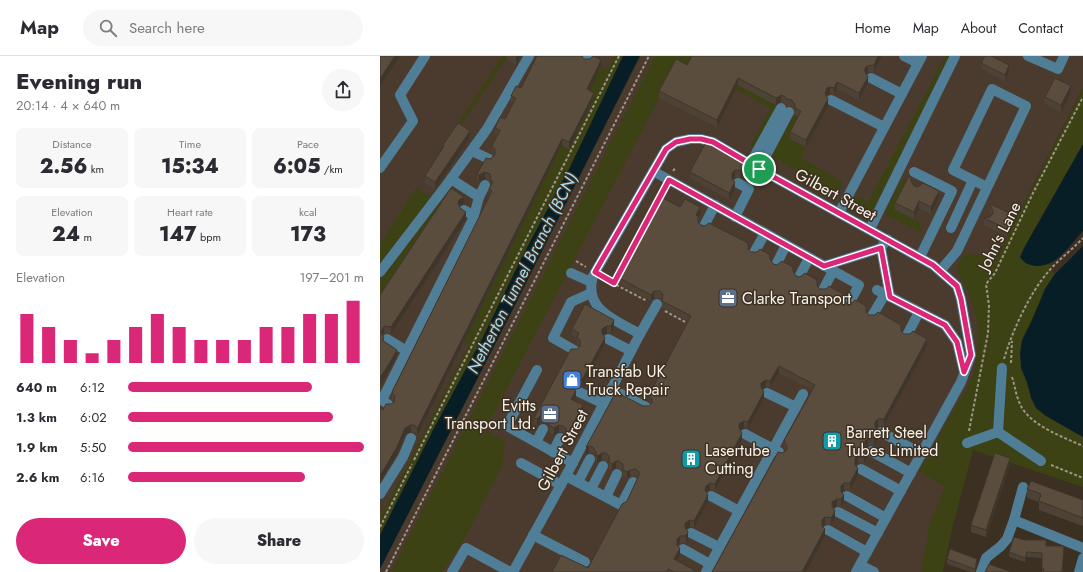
<!DOCTYPE html>
<meta charset="utf-8">
<style>
body{margin:0;font-family:Jost,sans-serif;background:#f7f7f7;color:#2b2b33;height:100vh;display:flex;flex-direction:column;font-size:15px;white-space:nowrap}
*{box-sizing:border-box;margin:0}
p{font-size:13px;color:#7c7c81}
.icon{flex:none;width:22px;height:22px;fill:none;stroke:currentColor;stroke-width:2;stroke-linecap:round;stroke-linejoin:round}
.map{position:relative;flex:1;overflow:hidden}
.panel{display:flex;flex-direction:column;background:#fff;width:380px}
.panel>*{flex:none}
.pin{position:absolute;display:grid;place-items:center;width:34px;height:34px;color:#fff;margin:-17px;border:2px solid #fff;border-radius:50%;box-shadow:0 1px 4px #0007}
.round{display:grid;place-items:center;flex:none;width:42px;height:42px;border-radius:21px;background:#f7f7f7}
.headline{display:flex;align-items:center;justify-content:space-between;height:68px;padding:0 16px}
h1{font-size:22px;font-weight:800;line-height:30px}
.stats{display:grid;grid-template-columns:repeat(3,1fr);gap:6px;height:68px;padding:4px 16px}
.stats div{display:grid;align-content:center;border-radius:8px;background:#f7f7f7;text-align:center}
.stats b{font-size:20px;font-weight:800}
.stats small{font-size:11px;font-weight:400}
.stats p{font-size:11px}
.chart{height:112px;padding:8px 16px}
.chart p{display:flex;justify-content:space-between}
.chart svg{width:100%;height:72px;margin-top:4px;stroke:#db2777;stroke-width:6}
.action{display:flex;gap:8px;margin-top:auto;padding:8px 16px}
.action a{flex:1;height:46px;border-radius:24px;background:#db2777;color:#fff;font-size:16px;font-weight:800;line-height:46px;text-align:center}
.action a+a{background:#f7f7f7;color:#2b2b33}
ul{padding:0 16px;list-style:none;font-size:13px}
li{display:grid;grid-template-columns:64px 48px 1fr;align-items:center;height:30px}
li i{height:10px;border-radius:5px;background:#db2777}
header{display:flex;align-items:center;gap:24px;box-sizing:border-box;height:56px;padding:0 20px;background:#fff;border-bottom:1px solid #e1e1e2}
header strong{font-size:19px}
nav{display:flex;gap:22px;margin-inline-start:auto;font-size:14px}
.search{width:280px;height:36px;background:#f7f7f7;display:flex;align-items:center;gap:10px;box-sizing:border-box;padding:0 14px;border-radius:22px;color:#7c7c81;font-size:15px}
main{display:flex;flex:1;min-height:0}
.map>svg:first-child{display:block}
</style>
<header>
<strong>Map</strong>
<div class="search"><svg class="icon" aria-label="search" viewBox="0 0 24 24"><circle cx="10" cy="10" r="6"/><path d="M15 15l6 6"/></svg>Search here</div>
<nav><a>Home</a><a>Map</a><a>About</a><a>Contact</a></nav>
</header>
<main>
<section class="panel">
<div class="headline"><div><h1>Evening run</h1><p>20:14 · 4 × 640 m</p></div><a class="round"><svg class="icon" aria-label="share" viewBox="0 0 24 24"><path d="M12 15V3M7 8l5-5 5 5M5 13v7h14v-7"/></svg></a></div>
<div class="stats">
<div><p>Distance</p><b>2.56<small> km</small></b></div>
<div><p>Time</p><b>15:34</b></div>
<div><p>Pace</p><b>6:05<small> /km</small></b></div>
</div>
<div class="stats">
<div><p>Elevation</p><b>24<small> m</small></b></div>
<div><p>Heart rate</p><b>147<small> bpm</small></b></div>
<div><p>kcal</p><b>173</b></div>
</div>
<div class="chart"><p><span>Elevation</span>197–201 m</p>
<svg viewBox="0 0 160 44" preserveAspectRatio="none"><path d="M5 44V14M15 44V22M25 44V30M35 44V38M45 44V30M55 44V22M65 44V14M75 44V22M85 44V30M95 44V30M105 44V30M115 44V22M125 44V22M135 44V14M145 44V14M155 44V6"/></svg>
</div>
<ul>
<li><b>640 m</b>6:12<i style="width:78%"></i></li>
<li><b>1.3 km</b>6:02<i style="width:87%"></i></li>
<li><b>1.9 km</b>5:50<i style="width:100%"></i></li>
<li><b>2.6 km</b>6:16<i style="width:75%"></i></li>
</ul>
<div class="action"><a>Save</a><a>Share</a></div>
</section>
<div class="map">
<svg width="703" height="516" viewBox="0 0 703 516">
<rect width="100%" height="100%" fill="#3c3022"/>
<polygon fill="#4a3b2e" points="0,0 703,0 703,32 634,166 618,200 603,274 551,516 0,516"/>
<g fill="#3d4214">
<polygon points="122,0 128,0 63,96 60,94"/>
<polygon points="235,0 243,0 190,111 142,201 102,283 54,372 0,479 0,463 89,288 84,286 182,89 189,93 207,40 221,11 228,13"/>
<polygon points="275,0 315,0 313,5 398,50 375,93 370,90 390,52 356,34 353,39 279,42 105,374 125,385 122,410 85,482 62,516 11,516"/>
<path d="M565 0H569L495 150C493 152 491 156 488 158 482 162 474 153 474 147 474 145 476 142 477 140L488 146Z"/>
<polygon points="703,33 703,88 644,192 658,210 670,208 674,219 665,233 652,264 642,284 641,312 656,352 666,360 703,381 703,431 593,394 572,473 563,516 541,516 550,467 565,431 539,415 594,318 597,296 598,280 597,263 588,235 577,215 578,209 584,198 618,200 634,166"/>
<polygon points="414,58 421,62 410,83 426,91 421,102 462,125 462,132 458,136 434,135 438,128 394,102 394,96"/>
<polygon points="522,123 529,127 534,163 540,167 543,177 504,158"/>
<polygon points="36,132 51,141 0,207 0,188"/>
<polygon points="60,146 64,148 0,245 0,225"/>
</g>
<g fill="#081e26">
<polygon points="243,0 260,0 129,261 0,513 0,479 54,372 102,283 142,201 190,111"/>
<path d="M703 88V175C690 189 677 211 656 210 648 209 644 207 640 201L644 192Z"/>
<polygon points="703,190 703,381 666,360 656,352 651,342 647,326 641,312 640,297 642,284 652,264 665,233 674,219"/>
</g>
<g fill="none" stroke-linecap="round" stroke-linejoin="round">
<g stroke="#9f9589" stroke-width="2" stroke-dasharray="3 2" stroke-linecap="butt">
<polyline points="293,115 296,111"/>
<polyline points="279,141 284,133"/>
<polyline points="196,205 206,211"/>
<polyline points="223,222 267,245"/>
<polyline points="233,227 237,221"/>
<polyline points="285,255 309,268"/>
<path d="M624 303C632 276 649 238 668 216 678 204 692 194 703 182"/>
<polyline points="631,307 632,285"/>
<path d="M632 321C635 330 636 340 640 348 649 369 683 381 703 390"/>
<polyline points="589,375 608,277 609,249 606,228 615,217 653,137 703,41"/>
<polyline points="34,404 239,0"/>
<polyline points="671,409 703,422"/>
<polyline points="0,471 32,408"/>
<polyline points="6,516 269,0"/>
</g>
<g stroke="#517e97" stroke-width="10">
<polyline points="524,0 538,7"/>
<polyline points="648,0 678,13 684,0"/>
<polyline points="207,4 209,0"/>
<polyline points="491,22 522,38"/>
<polyline points="451,44 504,71"/>
<polyline points="92,95 109,103"/>
<polyline points="370,108 401,52"/>
<polyline points="0,112 33,65 20,39 45,0"/>
<polyline points="379,113 409,56"/>
<polyline points="273,115 479,229 469,248"/>
<polyline points="534,116 572,135 540,201"/>
<polyline points="99,141 105,129"/>
<polyline points="84,154 94,160"/>
<polyline points="459,157 542,0"/>
<polyline points="355,161 369,133 358,127"/>
<polyline points="324,170 335,149"/>
<polyline points="571,172 593,124"/>
<polyline points="490,173 575,0"/>
<polyline points="507,183 501,192 510,241"/>
<polyline points="374,197 385,177"/>
<polyline points="396,209 406,189"/>
<polyline points="444,210 501,192"/>
<polyline points="560,215 577,195 646,50 612,33 573,114 607,131"/>
<polyline points="0,216 68,127 107,73 149,0"/>
<polyline points="191,217 211,226"/>
<polyline points="419,221 429,202"/>
<polyline points="443,234 453,215"/>
<polyline points="497,234 565,269 577,286 584,316"/>
<polyline points="492,260 505,238"/>
<polyline points="260,278 277,248"/>
<polyline points="527,279 539,256"/>
<polyline points="7,283 27,295"/>
<polyline points="228,283 251,295"/>
<polyline points="194,294 173,282 191,246 211,237"/>
<polyline points="622,312 618,376 661,405"/>
<polyline points="157,314 127,370 193,407"/>
<polyline points="231,333 266,351"/>
<polyline points="199,336 224,348"/>
<polyline points="387,337 416,351"/>
<polyline points="9,349 2,344 93,163 99,141 71,123"/>
<polyline points="501,376 542,398"/>
<polyline points="365,378 399,396"/>
<polyline points="156,386 163,373"/>
<polyline points="587,387 618,376"/>
<polyline points="491,395 531,417"/>
<polyline points="173,396 180,382"/>
<polyline points="141,407 181,429"/>
<polyline points="481,413 521,435"/>
<polyline points="186,420 241,449 253,426"/>
<polyline points="198,426 210,403"/>
<polyline points="211,433 223,410"/>
<polyline points="0,438 23,401 31,382"/>
<polyline points="331,440 359,455"/>
<polyline points="467,440 506,462"/>
<polyline points="226,441 237,418"/>
<polyline points="458,456 498,477"/>
<polyline points="634,464 703,492"/>
<polyline points="448,474 487,496"/>
<polyline points="311,477 339,491"/>
<polyline points="153,479 205,506"/>
<polyline points="303,493 330,508"/>
<polyline points="480,509 494,516"/>
<polyline points="72,516 86,492 130,516"/>
<path d="M133 516 188 416 260 278C236 264 203 254 213 220L286 93 296 86 310 83H321L333 86 379 113 553 209 577 230 581 243 591 299 581 326 476 516"/>
<polyline points="326,516 423,338"/>
<polyline points="601,516 606,502 621,490 627,483 634,464 643,431"/>
<polyline points="699,516 703,502"/>
</g>
</g>
<g fill="#4d4235">
<polygon points="127,0 141,0 136,9 127,3"/>
<polygon points="502,0 494,16 488,16 486,18 488,27 479,44 457,33 454,38 450,38 447,39 446,40 448,50 426,91 410,83 410,76 418,60 415,59 415,54 412,50 407,50 404,47 401,46 396,49 358,29 337,71 279,42 279,35 307,9"/>
<polygon points="204,3 221,11 209,35 214,43 189,93 182,89 37,380 34,376 31,376 25,379 17,398 0,426 0,352 3,354 14,346 12,343 12,336 110,141 109,140 109,133 111,130 110,125 105,123 99,126 97,125 97,118 110,103 114,99 112,97 112,90 117,80 115,79 115,72 125,63 133,47 131,47 131,40 141,32"/>
<polygon points="601,7 629,16 625,25 601,13"/>
<polygon points="691,37 681,56 665,48 665,41"/>
<polygon points="90,82 55,133 45,127 45,120 63,91 63,89"/>
<polygon points="365,114 361,121 355,121 353,124 355,133 349,144 310,122 310,116"/>
<polygon points="531,126 534,130 559,142 551,158 539,152 534,163 515,154 515,147"/>
<polygon points="71,132 84,148 79,150 86,163 11,278 4,277 3,280 4,285 17,300 9,315 0,329 0,239"/>
<polygon points="610,149 634,166 627,180 604,169 604,162 610,161 612,159 610,156"/>
<polygon points="300,151 320,158 318,161 318,166 321,169 368,193 371,196 390,204 393,208 413,216 416,220 437,230 440,233 463,244 466,247 486,256 489,259 521,275 524,278 547,290 504,370 498,370 496,373 498,382 494,389 488,389 486,392 488,401 484,407 478,407 476,410 478,419 470,434 464,434 462,437 464,446 461,450 457,450 453,452 455,462 451,468 445,468 443,471 445,480 426,516 332,516 402,397 406,394 404,391 404,385 432,334 399,317 390,331 386,331 382,333 384,343 368,372 364,372 360,374 362,384 335,434 330,434 326,436 328,446 314,471 310,471 306,473 308,483 306,487 300,487 298,490 300,499 296,504 314,516 172,516 208,512 247,445 258,422 256,420 250,420 247,423 243,420 243,415 239,412 236,412 232,415 229,413 229,407 226,404 222,404 217,407 216,406 216,401 213,397 209,397 206,398 206,391 263,350 269,350 271,348 269,345 269,339 308,265 282,251 282,245 280,242 274,242 271,245 236,227 236,220"/>
<polygon points="205,248 234,271 231,277 227,277 223,279 225,288 202,330 198,330 194,333 196,342 194,345 203,356 187,386 186,385 186,379 183,376 179,376 174,379 169,376 169,370 166,367 160,367 157,370 154,368 154,362 197,293 199,291 197,288 197,282 192,280 192,273"/>
<polygon points="630,409 606,481 591,476 591,469"/>
<polygon points="647,433 703,444 703,470 659,454 659,446 647,442"/>
<polygon points="644,484 666,490 683,516 662,516 662,502 647,501 645,506 629,501 629,496"/>
<polygon points="567,503 597,508 595,516 591,516 567,508"/>
</g>
<g fill="#3f362b">
<polygon points="15,0 20,0 0,30 0,23"/>
<polygon points="137,0 141,0 136,9 136,2"/>
<polygon points="498,0 502,0 494,16 494,9"/>
<polygon points="221,4 221,11 207,40 207,33"/>
<polygon points="629,9 629,16 625,25 625,19"/>
<polygon points="488,10 488,16 485,19 485,12"/>
<polygon points="488,21 488,27 479,44 479,37"/>
<polygon points="358,22 358,29 337,71 337,64"/>
<polygon points="457,26 457,33 454,38 454,32"/>
<polygon points="691,30 691,37 681,56 681,49"/>
<polygon points="450,31 450,38 447,39 445,45 445,38 447,32"/>
<polygon points="214,37 214,43 189,93 189,86"/>
<polygon points="401,39 401,46 396,49 396,42"/>
<polygon points="448,43 448,50 426,91 426,84"/>
<polygon points="90,75 90,82 55,133 55,126"/>
<polygon points="182,83 182,89 37,380 37,373"/>
<polygon points="365,107 365,114 361,121 361,115"/>
<polygon points="355,114 355,121 352,124 352,117"/>
<polygon points="105,116 105,123 99,126 99,119"/>
<polygon points="355,126 355,133 349,144 349,137"/>
<polygon points="559,135 559,142 551,158 551,151"/>
<polygon points="84,141 84,148 79,150 78,147 79,144"/>
<polygon points="539,145 539,152 534,163 534,156"/>
<polygon points="320,151 320,158 316,166 316,159"/>
<polygon points="86,156 86,163 11,278 11,271"/>
<polygon points="634,159 634,166 627,180 627,173"/>
<polygon points="274,235 274,242 271,245 271,239"/>
<polygon points="234,264 234,271 231,277 231,270"/>
<polygon points="4,270 4,277 1,282 1,276"/>
<polygon points="227,270 227,277 222,280 222,273"/>
<polygon points="225,282 225,288 202,330 202,324"/>
<polygon points="547,283 547,290 504,370 504,363"/>
<polygon points="17,294 17,300 9,315 0,329 0,322"/>
<polygon points="399,310 399,317 390,331 390,325"/>
<polygon points="198,323 198,330 193,334 193,327"/>
<polygon points="386,324 386,331 381,334 381,327"/>
<polygon points="196,335 196,342 191,350 191,343"/>
<polygon points="384,336 384,343 368,372 368,366"/>
<polygon points="203,349 203,356 187,386 187,379"/>
<polygon points="160,360 160,367 157,370 157,363"/>
<polygon points="498,363 498,370 495,373 495,366"/>
<polygon points="364,365 364,372 359,375 359,368"/>
<polygon points="31,369 31,376 25,379 17,398 0,426 0,420 25,372"/>
<polygon points="179,369 179,376 174,379 174,372"/>
<polygon points="498,375 498,382 494,389 494,382"/>
<polygon points="362,377 362,384 335,434 335,428"/>
<polygon points="488,382 488,389 485,392 485,385"/>
<polygon points="209,390 209,397 206,398 206,391"/>
<polygon points="488,394 488,401 484,407 484,400"/>
<polygon points="222,397 222,404 217,407 217,400"/>
<polygon points="478,400 478,407 475,410 475,403"/>
<polygon points="630,402 630,409 606,481 606,474"/>
<polygon points="236,405 236,412 232,415 232,408"/>
<polygon points="478,412 478,419 470,434 470,427"/>
<polygon points="250,414 250,420 247,423 247,416"/>
<polygon points="330,427 330,434 326,437 325,434 326,430"/>
<polygon points="464,427 464,434 461,437 461,430"/>
<polygon points="328,439 328,446 314,471 314,465"/>
<polygon points="464,439 464,446 461,450 461,443"/>
<polygon points="457,443 457,450 452,453 452,446"/>
<polygon points="455,455 455,462 451,468 451,462"/>
<polygon points="445,461 445,468 442,471 442,464"/>
<polygon points="310,464 310,471 305,474 305,467"/>
<polygon points="445,473 445,480 426,516 422,516"/>
<polygon points="308,476 308,483 306,487 306,480"/>
<polygon points="300,480 300,487 297,490 297,483"/>
<polygon points="300,492 300,499 294,510 294,503"/>
<polygon points="647,496 647,501 645,506 645,502"/>
<polygon points="597,503 597,508 595,516 595,513"/>
</g>
<g fill="#5a4d3e" stroke="#3f362b">
<polygon points="0,0 15,0 0,23"/>
<polygon points="157,0 201,0 204,3 210,3 213,0 214,0 221,4 207,33 214,37 189,86 182,83 37,373 34,369 31,369 25,372 17,391 0,420 0,352 3,354 6,348 11,348 14,346 15,340 12,336 112,135 109,133 113,126 111,125 110,118 105,116 99,119 97,118 106,102 110,103 115,99 115,93 112,90 120,74 115,72 120,61 125,63 136,42 131,40 136,30 141,32"/>
<polygon points="312,0 498,0 494,9 488,10 485,12 485,16 488,21 479,37 457,26 454,32 450,31 447,32 445,38 448,43 426,84 410,76 421,55 415,52 415,49 412,44 407,43 404,40 401,39 396,42 358,22 337,64 279,35 296,3 307,9"/>
<polygon points="605,0 611,0 629,9 625,19 601,7"/>
<polygon points="675,22 691,30 681,49 665,41"/>
<polygon points="78,67 90,75 55,126 45,120 64,90 63,89"/>
<polygon points="326,86 365,107 361,115 355,114 352,117 352,123 355,126 349,137 310,116"/>
<polygon points="529,120 531,121 531,125 534,130 538,131 543,127 559,135 551,151 539,145 534,156 515,147"/>
<polygon points="71,132 84,141 79,144 78,147 80,152 86,156 11,271 4,270 1,276 4,282 2,284 17,294 9,308 0,322 0,239"/>
<polygon points="279,140 300,151 305,143 320,151 316,159 318,161 318,166 321,169 325,170 329,167 368,187 368,193 371,196 377,196 380,193 390,199 390,203 393,208 397,209 402,205 413,211 413,215 416,220 420,221 425,217 437,224 437,230 440,233 446,233 449,230 463,238 463,244 466,247 472,247 475,244 479,246 486,250 486,256 489,259 495,259 498,256 521,269 521,275 524,278 530,278 533,275 547,283 504,363 498,363 495,366 495,372 498,375 494,382 488,382 485,385 485,391 488,394 484,400 478,400 475,403 475,409 478,412 470,427 464,427 461,430 461,436 464,439 461,443 457,443 452,446 452,450 455,455 451,462 445,461 442,464 442,470 445,473 422,516 332,516 398,396 402,397 407,394 407,390 404,385 435,329 399,310 390,325 386,324 381,327 381,331 384,336 368,366 364,365 359,368 359,372 362,377 335,428 330,427 326,430 325,434 328,439 314,465 310,464 305,467 305,471 308,476 306,480 300,480 297,483 297,489 300,492 294,503 314,514 313,516 294,516 288,513 286,516 172,516 181,499 208,512 242,448 247,445 259,419 259,416 256,413 250,414 247,416 243,414 243,408 239,405 236,405 232,408 229,406 229,400 226,397 222,397 217,400 216,399 216,396 213,391 209,390 206,391 236,336 263,350 269,350 272,347 272,343 269,339 311,260 282,245 283,238 280,235 274,235 271,239 236,220"/>
<polygon points="610,148 634,159 627,173 604,162 610,161 613,158 613,155 610,149"/>
<polygon points="205,248 234,264 231,270 227,270 222,273 222,277 225,282 202,324 198,323 193,327 193,332 196,335 191,343 203,349 187,379 186,378 186,372 183,370 179,369 174,372 169,369 169,363 166,360 160,360 157,363 154,362 191,293 197,293 200,290 200,284 197,281 199,277 192,273"/>
<polygon points="615,397 630,402 606,474 591,469"/>
<polygon points="651,425 703,444 703,462 659,445 661,438 647,433"/>
<polygon points="634,481 644,484 666,484 666,490 684,490 682,516 663,516 664,513 662,513 662,497 647,496 645,502 629,496"/>
<polygon points="570,493 597,503 595,513 567,503"/>
<polygon points="609,508 631,516 605,516"/>
</g>
<g fill="none" stroke-linecap="round" stroke-linejoin="round">
<defs>
<polygon id="route" points="310,83 321,83 333,86 379,113 553,209 577,230 581,243 591,299 584,316 577,286 565,269 510,241 501,192 444,210 289,124 234,227 215,216 286,93 296,86"/>
</defs>
<use href="#route" stroke="#fff" stroke-width="8"/>
<use href="#route" stroke="#db2777" stroke-width="5"/>
</g>
<defs>
<symbol id="office-square" viewBox="-11 -11 22 22"><rect x="-9" y="-9" width="18" height="18" rx="4" fill="#5c6f8a" stroke="#3c3022"/><path d="M-6-3h4V-5.5h4V-3h4V5H-6ZM-1-4.5V-3h2v-1.5ZM-6 0V1H6V0Z" fill="#fff"/></symbol>
<symbol id="shop-square" viewBox="-11 -11 22 22"><rect x="-9" y="-9" width="18" height="18" rx="4" fill="#3f7fe0" stroke="#3c3022"/><path d="M-5-2.5h2.3a2.7 3.5 0 0 1 5.4 0H5L5.5 6h-11ZM-1.5-2.5h3a1.5 2.3 0 0 0-3 0Z" fill="#fff"/></symbol>
<symbol id="building-square" viewBox="-11 -11 22 22"><rect x="-9" y="-9" width="18" height="18" rx="4" fill="#0f9aa8" stroke="#3c3022"/><path d="M-4-6H4V6H1V3H-1V6H-4ZM-2.5-4.3h1.7v1.8h-1.7ZM.8-4.3h1.7v1.8H.8ZM-2.5-1h1.7V.8h-1.7ZM.8-1h1.7V.8H.8Z" fill="#fff"/></symbol>
</defs>
<g fill-rule="evenodd">
<use href="#office-square" x="337" y="231" width="22" height="22"/>
<use href="#shop-square" x="181" y="313" width="22" height="22"/>
<use href="#office-square" x="159" y="347" width="22" height="22"/>
<use href="#building-square" x="441" y="374" width="22" height="22"/>
<use href="#building-square" x="300" y="392" width="22" height="22"/>
</g>
<g text-anchor="middle" stroke-width="3" stroke-linejoin="round" paint-order="stroke">
<g font-size="16" fill="#faf2e9" stroke="#3c3022">
<text transform="translate(456 138) rotate(29)" y="6">Gilbert Street</text>
<text transform="translate(619 180) rotate(-63)" y="6">John's Lane</text>
<text transform="translate(182 394) rotate(-62)" y="6">Gilbert Street</text>
</g>
<g font-size="16" fill="#faf2e9" stroke="#3c3022" text-anchor="start">
<text x="362" y="248">Clarke Transport</text>
<text x="206" y="321">Transfab UK<tspan x="206" dy="18">Truck Repair</tspan></text>
<text x="156" y="355" text-anchor="end">Evitts<tspan x="156" dy="18">Transport Ltd.</tspan></text>
<text x="466" y="382">Barrett Steel<tspan x="466" dy="18">Tubes Limited</tspan></text>
<text x="325" y="400">Lasertube<tspan x="325" dy="18">Cutting</tspan></text>
</g>
<g font-size="17" font-style="italic" fill="#a5def5" stroke="#3c3022">
<text transform="translate(142 217) rotate(-63)" y="6">Netherton Tunnel Branch (BCN)</text>
</g>
</g>
</svg>
<div class="pin" style="left:379px;top:113px;background:#1e9e55"><svg class="icon" aria-label="arrive" viewBox="0 0 24 24"><path d="M6 21V4h12l-3 4 3 4H6"/></svg></div>
</div>
</main>
